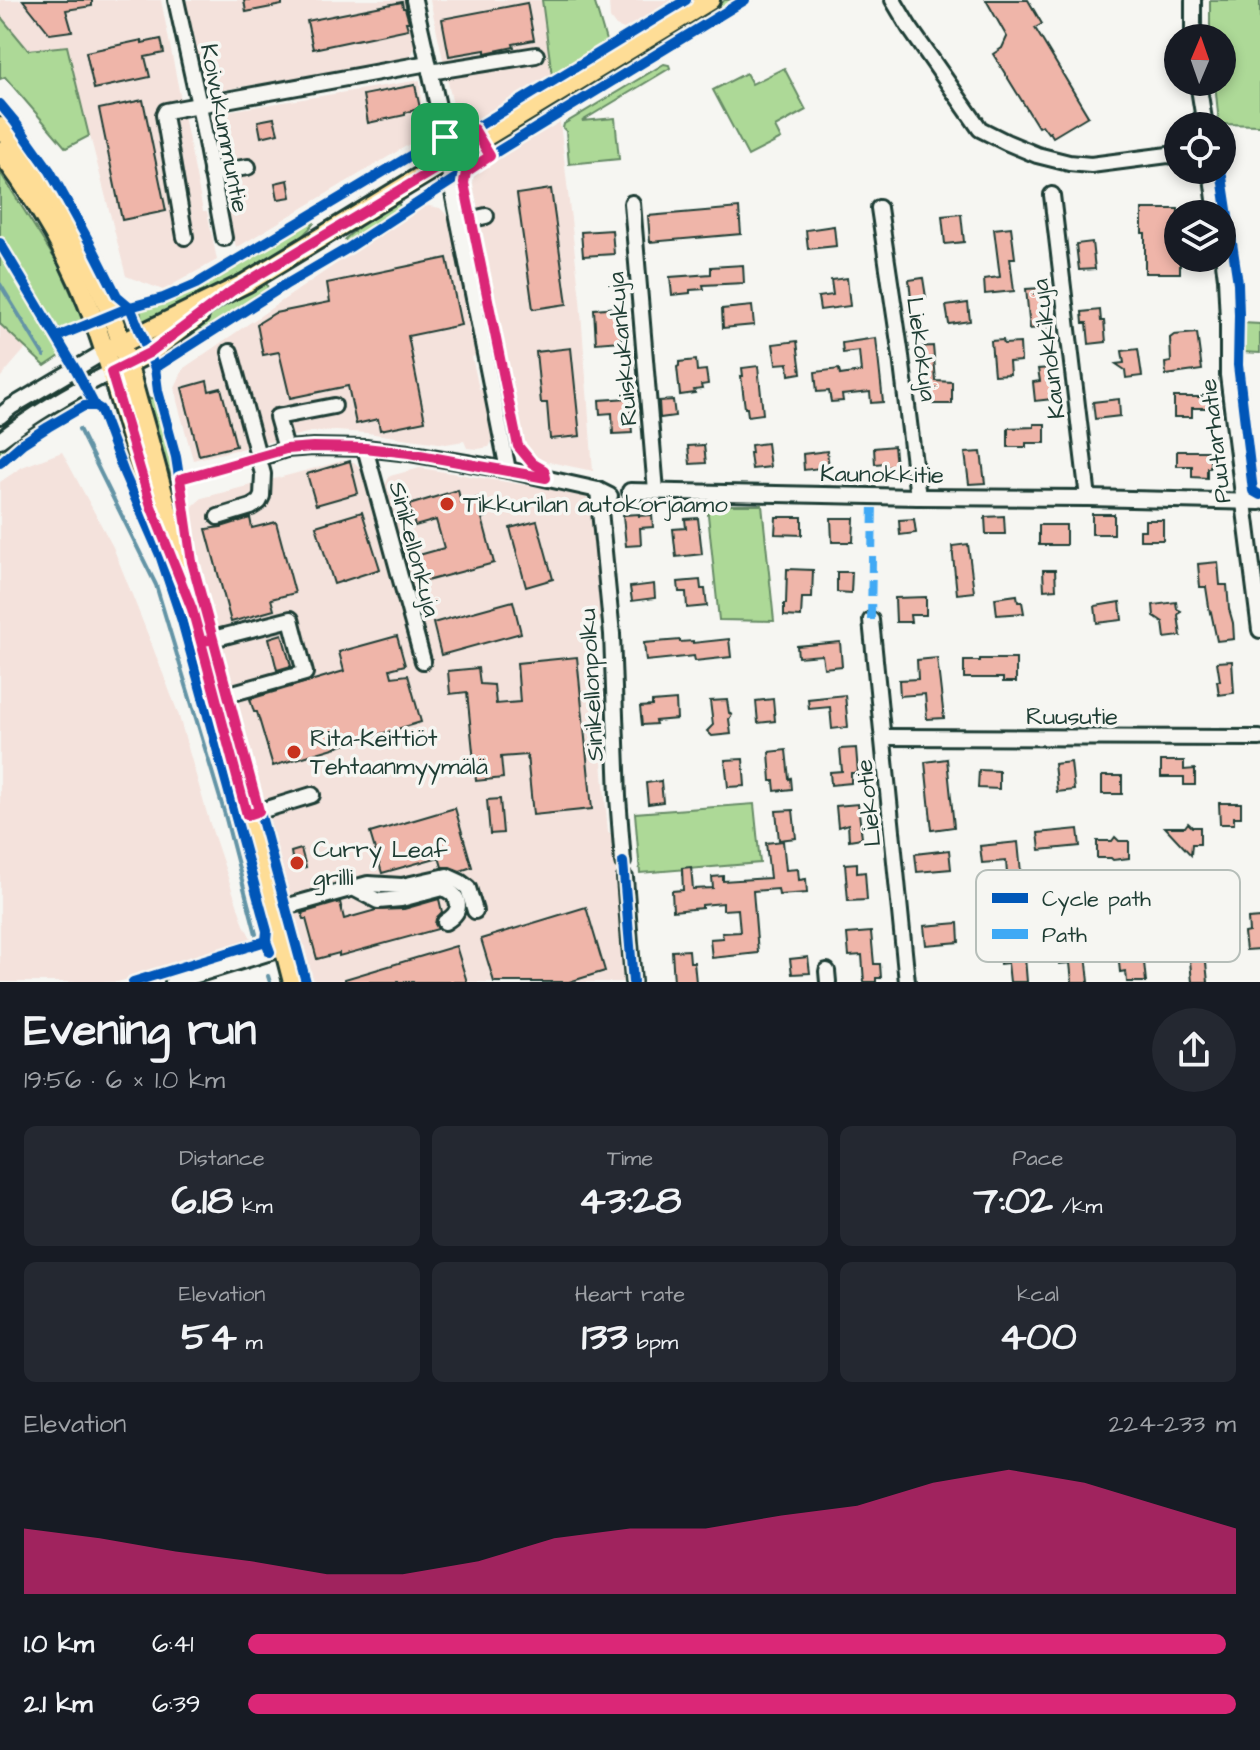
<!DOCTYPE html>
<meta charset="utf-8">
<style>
body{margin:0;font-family:"Architects Daughter",sans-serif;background:#242831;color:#f1f3f6;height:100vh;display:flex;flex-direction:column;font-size:30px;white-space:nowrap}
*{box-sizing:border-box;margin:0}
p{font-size:26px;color:#9ea1a6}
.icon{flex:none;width:44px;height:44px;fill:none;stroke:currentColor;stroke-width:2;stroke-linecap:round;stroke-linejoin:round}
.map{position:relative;height:982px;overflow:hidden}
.details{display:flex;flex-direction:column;background:#171b24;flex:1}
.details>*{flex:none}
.needle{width:52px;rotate:2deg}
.fabs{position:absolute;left:1164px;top:24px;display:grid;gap:16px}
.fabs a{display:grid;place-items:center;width:72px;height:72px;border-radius:50%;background:#171b24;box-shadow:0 4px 12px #0003;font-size:40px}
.pin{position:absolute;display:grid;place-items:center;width:68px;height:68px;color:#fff;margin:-34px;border-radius:16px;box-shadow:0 4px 12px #0006}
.round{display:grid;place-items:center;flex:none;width:84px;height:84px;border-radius:42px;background:#242831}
.headline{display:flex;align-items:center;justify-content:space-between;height:136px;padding:0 24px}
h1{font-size:44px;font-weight:700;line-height:60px}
.metrics{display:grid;grid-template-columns:repeat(3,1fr);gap:12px;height:136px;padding:8px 24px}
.metrics div{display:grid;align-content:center;border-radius:12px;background:#242831;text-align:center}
.metrics b{font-size:40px;font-weight:700}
.metrics small{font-size:22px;font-weight:400}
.metrics p{font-size:22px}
.chart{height:224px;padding:16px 24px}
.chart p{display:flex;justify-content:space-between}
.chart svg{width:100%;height:144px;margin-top:8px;fill:#db2777;opacity:.7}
ul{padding:0 24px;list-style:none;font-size:26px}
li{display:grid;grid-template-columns:128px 96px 1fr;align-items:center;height:60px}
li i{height:20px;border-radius:10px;background:#db2777}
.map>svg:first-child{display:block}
</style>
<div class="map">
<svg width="1260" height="982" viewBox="0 0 1260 982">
<rect width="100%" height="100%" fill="#f6f6f2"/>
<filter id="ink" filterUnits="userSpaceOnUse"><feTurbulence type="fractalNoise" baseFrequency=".0125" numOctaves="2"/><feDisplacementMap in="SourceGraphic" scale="16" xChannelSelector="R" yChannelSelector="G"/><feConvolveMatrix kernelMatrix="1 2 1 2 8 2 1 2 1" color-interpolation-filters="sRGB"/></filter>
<g filter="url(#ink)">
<g fill="#f4e2dc">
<polygon points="0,0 161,0 203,211 207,211 217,260 163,290 126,276 67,46 28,50 0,16"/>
<polygon points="184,0 408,0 417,44 409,59 211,92 202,85"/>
<polygon points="430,0 542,0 552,76 471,123 467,121 454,110"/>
<polygon points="609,0 679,0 635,28 624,29 616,26 610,18"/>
<polygon points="420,80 423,136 236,248 210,121 215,113"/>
<polygon points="555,121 560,122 580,299 593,471 540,460 531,454 524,443 473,184 474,174 481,166"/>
<polygon points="429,206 440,208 446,214 451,224 478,355 472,357 479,389 487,388 495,435 489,447 478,449 467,448 464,441 446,444 367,433 336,431 311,432 193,460 177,401 175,387 184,368 416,209"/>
<polygon points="0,324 26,348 0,378"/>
<polygon points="62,452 113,547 150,640 178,713 210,824 244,925 252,940 118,982 0,982 0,482 22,467"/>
<polygon points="342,461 354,462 362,470 414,655 428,650 383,488 390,476 420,468 580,494 588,499 595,507 605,620 593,623 598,713 608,833 614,833 624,982 314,982 214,618 195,538 190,513 194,505 202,498"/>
</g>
<g fill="#add997" stroke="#668b66" stroke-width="2">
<polygon points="542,0 594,0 607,44 552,76"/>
<polygon points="725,0 738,0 662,47 658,42"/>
<polygon points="1210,0 1260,0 1260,125 1219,124 1215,82 1222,82 1222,38 1210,38"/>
<polygon points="0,16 28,50 67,46 89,136 66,148 5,77 0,79"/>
<polygon points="664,64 669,65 670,68 582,121 615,118 619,159 569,164 566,131 563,128 564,124"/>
<polygon points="784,68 806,110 775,127 781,139 748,156 713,90 746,73 752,84"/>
<polygon points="551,107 554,113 497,148 492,147 491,144"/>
<polygon points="0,172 58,264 83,320 63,329 56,327 0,235"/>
<polygon points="396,200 402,209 348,244 345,239 370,217"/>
<path d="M311 219 314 223C300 242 278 252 258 263 223 284 188 302 152 320L142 321 140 308 184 294Z"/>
<polygon points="0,250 59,348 60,356 45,366 0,324"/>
<polygon points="266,282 269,292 168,355 157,358 163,349 226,305"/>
<polygon points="1242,323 1260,324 1260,353 1241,352"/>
<path d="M86 396V400L35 429 0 456V448C24 429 56 404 86 396Z"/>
<path d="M154 398C165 409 175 458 175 474L171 475 155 441 144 399Z"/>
<polygon points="707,505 762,505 774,621 719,620"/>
<polygon points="754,804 760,863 640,873 635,813"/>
</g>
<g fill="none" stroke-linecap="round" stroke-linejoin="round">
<g stroke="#6494a6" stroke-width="4">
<polyline points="0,284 44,356"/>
<polyline points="79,429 156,585 225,815 256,934"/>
<polyline points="268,976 270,982"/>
</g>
</g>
<g fill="#efb5a9" stroke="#1f3d34" stroke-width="2">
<polygon points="23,0 92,0 92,6 66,10 72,31 50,34"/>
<polygon points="244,0 282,0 282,5 246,12"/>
<polygon points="986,0 1028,0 1042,24 1035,28 1088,116 1053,137 1050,132 1048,133 1042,125 1038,127 993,54 1002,48 1007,37"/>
<polygon points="402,2 403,8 405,8 409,22 406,22 408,29 313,49 307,21"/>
<polygon points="527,3 534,40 513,44 514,47 485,53 485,50 449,56 442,19"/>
<polygon points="161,39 164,53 145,57 150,77 94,89 86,52 142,40 142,43"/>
<polygon points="415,85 420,108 405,113 405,115 368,123 363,95"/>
<polygon points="143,100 166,211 122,220 99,109"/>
<polygon points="274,118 278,133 261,137 258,121"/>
<polygon points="288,180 291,197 278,199 275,183"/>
<polygon points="551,189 567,304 533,309 517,194"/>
<polygon points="739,208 741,234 650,242 648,216"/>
<polygon points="1142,209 1178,209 1177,248 1178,258 1180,258 1180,273 1145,273 1145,233 1142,233"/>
<polygon points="961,214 964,242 945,244 942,216"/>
<polygon points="834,226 836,246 808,249 806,230"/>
<polygon points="1011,227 1015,258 1010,258 1014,291 985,294 984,279 1000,277 994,229"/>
<polygon points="612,230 614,254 583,256 581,232"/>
<polygon points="1092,242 1095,269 1079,270 1076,244"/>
<polygon points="447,258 461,325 408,336 425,421 380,430 378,419 356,424 348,386 290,398 279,352 263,355 257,324 275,313 330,302 327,283"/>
<polygon points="743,265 744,283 703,285 704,289 690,290 690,293 672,295 670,277 711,274 711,267"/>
<polygon points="847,278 850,306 820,310 818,297 833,295 831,280"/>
<polygon points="923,278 926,297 911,298 909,280"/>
<polygon points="1041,288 1041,295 1047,294 1050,327 1030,329 1026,289"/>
<polygon points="968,303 970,321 949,324 946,306"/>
<polygon points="752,306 754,325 723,328 722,309"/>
<polygon points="619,307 621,341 596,343 594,309"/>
<polygon points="1100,310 1101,321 1104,321 1106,342 1089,344 1087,323 1083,323 1082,312"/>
<polygon points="1197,333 1202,370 1166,375 1165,363 1171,362 1170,338 1174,335"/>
<polygon points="876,338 883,402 871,403 870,392 842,395 843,401 831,402 829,391 817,392 815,372 839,369 840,375 861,372 859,351 843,353 842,343"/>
<polygon points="1003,340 1004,344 1020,343 1021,361 1009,362 1010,374 994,375 991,341"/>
<polygon points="797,341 801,373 789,375 788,363 776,364 773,344"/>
<polygon points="933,346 936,381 952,382 952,404 933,404 933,397 927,397 927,390 922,390 922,364 919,365 917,347"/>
<polygon points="571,348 580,436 550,439 547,403 541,403 536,352"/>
<polygon points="1138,349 1142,376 1126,378 1125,370 1116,364 1124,363 1122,351"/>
<polygon points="696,360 697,371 706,370 708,384 701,385 702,389 694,390 695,393 680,395 677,367 679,366 679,362"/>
<polygon points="758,366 763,414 748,416 747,408 745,408 741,376 743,376 742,368"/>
<polygon points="1050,368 1052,399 1035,401 1033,382 1040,381 1038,369"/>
<polygon points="207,381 209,391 221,388 236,446 199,455 182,388"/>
<polygon points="1174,397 1210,397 1210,408 1192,408 1192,417 1174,417"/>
<polygon points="629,398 632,433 613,434 612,413 600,414 599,400"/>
<polygon points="1119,399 1120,416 1095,419 1093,402"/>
<polygon points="673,400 675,416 660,418 659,401"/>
<polygon points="1034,424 1045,424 1045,443 1026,443 1026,447 1008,447 1008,428 1034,427"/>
<polygon points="767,443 770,467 752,469 750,453 752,453 751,445"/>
<polygon points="704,445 706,463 690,464 688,446"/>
<polygon points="894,446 896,466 886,467 885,463 875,464 874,448"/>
<polygon points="827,451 829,467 804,470 803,454"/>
<polygon points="1177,451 1210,451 1210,468 1207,468 1207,478 1192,477 1192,466 1177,466"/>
<polygon points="981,452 985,483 969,484 965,453"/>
<polygon points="350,461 358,493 316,505 307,474"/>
<polygon points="458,490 461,503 480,497 486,517 482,518 494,563 419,583 412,557 444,548 436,520 415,526 409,505"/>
<polygon points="362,512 380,569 334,584 316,526"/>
<polygon points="639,514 639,516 652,515 653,527 640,528 641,545 626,546 623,515"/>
<rect x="1092" y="514" width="22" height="20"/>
<polygon points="1004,516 1005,534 986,534 985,517"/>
<polygon points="776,517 802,517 802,535 775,534"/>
<polygon points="250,518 252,528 276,522 295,593 271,599 274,610 231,622 206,529 221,527"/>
<polygon points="698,518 702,554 676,557 673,529 686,528 685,519"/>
<polygon points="831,518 854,518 853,542 832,542"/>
<polygon points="914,519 916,533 900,535 899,520"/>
<polygon points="1145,520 1163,520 1163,540 1140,540 1140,530 1145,530"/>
<polygon points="537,521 553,579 526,587 510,528"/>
<rect x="1039" y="525" width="27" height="20"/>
<polygon points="968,544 974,592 957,594 952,546"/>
<polygon points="1218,562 1220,585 1227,585 1229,609 1233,623 1234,639 1217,641 1211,612 1210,613 1206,587 1200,587 1198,564"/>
<polygon points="787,569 813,570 812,598 802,598 801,617 784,616 784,604 786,604"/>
<polygon points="1043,570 1055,570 1056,589 1044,590"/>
<polygon points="837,572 852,572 851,593 837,592"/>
<polygon points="700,580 701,589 705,589 707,606 687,608 686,592 679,592 678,582"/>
<polygon points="654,584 655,598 632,601 630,587"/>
<polygon points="1017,595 1018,602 1022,602 1024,613 997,615 995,598"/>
<polygon points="926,597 926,615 910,615 911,622 896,622 895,598"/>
<polygon points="513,601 521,633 441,655 433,623"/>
<polygon points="1120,602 1122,620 1097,623 1095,606"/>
<polygon points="1176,602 1177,609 1181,611 1178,615 1181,636 1165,638 1163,622 1154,616 1153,605"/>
<polygon points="282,634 291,666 277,670 269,638"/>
<polygon points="397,636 405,665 390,669 392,677 408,675 421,722 273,766 257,712 254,712 250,699 344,671 339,652"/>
<polygon points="729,639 731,657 695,661 694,656 646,661 644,643 680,640 680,642 693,641 693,643"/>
<polygon points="840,642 842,666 824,668 822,655 798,657 797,646"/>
<polygon points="577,657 592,809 533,815 527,755 501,757 503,778 476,781 467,692 450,694 448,671 478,668 480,684 494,685 496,704 520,702 517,663"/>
<polygon points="937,658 944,718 927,719 925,694 900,696 899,680 918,679 917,660"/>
<polygon points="980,659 1016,659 1016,682 1003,682 1003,678 964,678 964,661 980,661"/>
<polygon points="1232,661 1234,693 1219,695 1217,681 1220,681 1217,662"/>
<polygon points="845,695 848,727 832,729 830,707 809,709 808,699"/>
<polygon points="773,699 775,721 758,723 756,701"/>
<polygon points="676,700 677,719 655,721 656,724 642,725 640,707 652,706 652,702"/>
<polygon points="727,700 729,713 732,715 729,719 731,734 712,736 707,731 713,725 710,701"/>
<polygon points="856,748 858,773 851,773 851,783 831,785 830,772 842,771 840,749"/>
<polygon points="786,750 789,779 791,778 792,789 775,791 774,781 771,781 769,752"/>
<polygon points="743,759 745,786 728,787 725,760"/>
<polygon points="947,759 954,827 932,830 925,762"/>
<polygon points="1161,761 1184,761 1184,770 1195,769 1195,785 1184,785 1184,777 1161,777"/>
<polygon points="1071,762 1074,790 1057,792 1054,764"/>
<polygon points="979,770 999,771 999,789 978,788"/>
<rect x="1102" y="776" width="20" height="18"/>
<polygon points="661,781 663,802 648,804 646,783"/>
<polygon points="500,799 503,833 490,834 487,800"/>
<polygon points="1219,803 1241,803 1241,817 1234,817 1234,824 1220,824"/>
<polygon points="858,804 862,838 849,840 848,824 838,827 836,806"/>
<polygon points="455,808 472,867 460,871 450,867 442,867 439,857 382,873 370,833"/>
<polygon points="793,810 796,838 779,840 776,811"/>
<polygon points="1188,823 1192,827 1200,827 1200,844 1192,844 1191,855 1165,827 1185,827"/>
<polygon points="1078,829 1080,846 1040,850 1038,833"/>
<polygon points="1115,837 1119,841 1129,841 1129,858 1113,860 1111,858 1097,858 1097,841 1112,841"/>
<polygon points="783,841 786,870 798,869 799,880 806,879 807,893 779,895 778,889 753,891 758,953 712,958 710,939 723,938 722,933 740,932 738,909 723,910 723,903 702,905 702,908 673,911 672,891 683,890 682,868 691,867 693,889 713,888 712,877 723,876 723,881 770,878 766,843"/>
<polygon points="1018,842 1021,873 1007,874 1006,861 982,863 980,846"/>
<polygon points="301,849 306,867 294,870 291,852"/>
<polygon points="949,850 951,869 917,872 915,854"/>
<polygon points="857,863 857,873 865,872 867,900 848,901 845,864"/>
<polygon points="439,899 442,912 436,919 435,924 438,929 339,956 339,953 317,959 306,919 304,919 302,913 340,902 344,919 376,910 404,909"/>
<polygon points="586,907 605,971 569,982 494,982 481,939"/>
<polygon points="1260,918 1260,949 1246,950 1244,933 1249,932 1248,919"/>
<polygon points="958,923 959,942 926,945 924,926"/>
<polygon points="1140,923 1146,982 1127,982 1126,971 1120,972 1117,943 1123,942 1121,925"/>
<polygon points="871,932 874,964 880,964 881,978 876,978 876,982 864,982 862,955 849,956 847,934"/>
<polygon points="1203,934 1208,982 1192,982 1189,950 1178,951 1176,937"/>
<polygon points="1024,945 1027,982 1010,982 1008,963 1000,964 999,947"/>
<polygon points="1085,945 1089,982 1072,982 1070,963 1059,964 1058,947"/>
<polygon points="456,946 467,982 345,982 345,979"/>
<polygon points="689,950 690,962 694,962 696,982 674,982 672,951"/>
<polygon points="808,957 810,973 792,974 790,959"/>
</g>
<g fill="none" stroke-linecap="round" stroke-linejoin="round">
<defs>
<g id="minor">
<polyline points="176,0 199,105 224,238"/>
<polyline points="893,0 909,27 980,129 1006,142 1037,155 1069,163 1091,165 1168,155 1178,157"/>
<polyline points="1193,0 1193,38"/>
<polyline points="430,72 536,55"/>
<polyline points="1198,82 1205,126"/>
<polyline points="1211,170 1217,214"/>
<polyline points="211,173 248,167"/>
<polyline points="1052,195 1088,498"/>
<polyline points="632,203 656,491"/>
<polyline points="879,208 901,356 918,497"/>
<polyline points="459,222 486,216"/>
<polyline points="185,237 164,115 166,111 428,63"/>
<polyline points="1222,247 1226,278 1228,320 1228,375 1260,630"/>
<polyline points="0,416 11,407 104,352"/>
<path d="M0 440C35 413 71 392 111 372"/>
<polyline points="365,448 423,661"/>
<polyline points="286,449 277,417 334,406"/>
<polyline points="259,458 286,449 313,447 365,448 409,453 508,470 447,162 445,137 414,0"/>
<polyline points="508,470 598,490 610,496"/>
<polyline points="598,490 612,634 618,797 623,862"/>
<polyline points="630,491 918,497 1088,498 1260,502"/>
<polyline points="218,517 251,507 259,502 262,496 263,474 230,352"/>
<polyline points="871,620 907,982"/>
<polyline points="201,642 291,619 305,673 215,698"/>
<polyline points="883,737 1260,738"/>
<polyline points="247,815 312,795"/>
<polyline points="625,878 633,982"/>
<path d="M353 888 378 901 401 899 443 888C461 896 464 911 445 922"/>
<polyline points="274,910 368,884 402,886 447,876 460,882 468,888 475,911"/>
<polyline points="827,971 828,982"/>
<polyline points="173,982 284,948"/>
</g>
<g id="major">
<path d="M0 127C47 183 84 246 111 314 124 346 131 380 141 413 163 489 181 565 201 642 230 756 264 868 293 982"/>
<path d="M0 151C39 203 73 261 95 323 122 398 139 476 169 551"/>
<polyline points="104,352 246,283 710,0"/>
<polyline points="117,369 149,353 199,315"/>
</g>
</defs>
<use href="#minor" stroke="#1f3d34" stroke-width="20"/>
<use href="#major" stroke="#1f3d34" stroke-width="24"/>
<polyline stroke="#1f3d34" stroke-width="2" stroke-dasharray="2 6" stroke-linecap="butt" points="519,448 528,458"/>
<use href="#minor" stroke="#f6f6f2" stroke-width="14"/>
<use href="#major" stroke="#fedd96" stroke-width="18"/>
<polyline stroke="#3fa9f5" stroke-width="8" stroke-dasharray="16 8" stroke-linecap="butt" points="871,620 873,501"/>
<defs>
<g id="cycleway">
<polyline points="0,104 15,122 50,171 92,247 117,296 130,307 155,368 158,391 176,457 192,562 306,982"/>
<polyline points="1221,170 1238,283 1239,315 1238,365 1253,491 1260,495"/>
<polyline points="0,243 76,370 95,406 100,409 124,473 160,555 182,621 267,931 266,941 270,952"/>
<polyline points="57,337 130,307 163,298 196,284 425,147 461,128 474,129 686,0"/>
<polyline points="155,368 285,285 350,247 490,156 745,0"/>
<polyline points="0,463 23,443 48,427 84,406 95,406"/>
<polyline points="623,862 633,982"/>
<polyline points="133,982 266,941"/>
</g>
</defs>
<use href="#cycleway" stroke="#f6f6f2" stroke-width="15"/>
<use href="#cycleway" stroke="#0057b8" stroke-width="10"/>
</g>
</g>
<g fill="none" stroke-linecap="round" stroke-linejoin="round" filter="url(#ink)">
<defs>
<polyline id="route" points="445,137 447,162 232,291 149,353 111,372 151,506 192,609 201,642 213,639 259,811 247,815 201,642 213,639 192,562 180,479 286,449 313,447 365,448 409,453 546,478 544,470 532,463 518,446 464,183 466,172 490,156 474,129 461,128 445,137"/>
</defs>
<use href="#route" stroke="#fff" stroke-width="16"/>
<use href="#route" stroke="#db2777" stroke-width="10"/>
</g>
<g fill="#c8321e" stroke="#f6f6f2" stroke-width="3">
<circle cx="447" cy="504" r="8"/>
<circle cx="294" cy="752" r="8"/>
<circle cx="297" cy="863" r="8"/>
</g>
<g text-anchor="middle" stroke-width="7" stroke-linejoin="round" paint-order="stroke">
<g font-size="24" fill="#1f3d34" stroke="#f6f6f2">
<text transform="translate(225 128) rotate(79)" y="8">Koivukummuntie</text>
<text transform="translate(622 349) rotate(-95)" y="8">Ruiskukankuja</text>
<text transform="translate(922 349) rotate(82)" y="8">Liekokuja</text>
<text transform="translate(1048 349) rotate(-97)" y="8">Kaunokkikuja</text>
<text transform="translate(1215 441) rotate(-97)" y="8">Puutarhatie</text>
<text transform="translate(882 474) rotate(1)" y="8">Kaunokkitie</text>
<text transform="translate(415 549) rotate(75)" y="8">Sinikellonkuja</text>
<text transform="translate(591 685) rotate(-93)" y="8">Sinikellonpolku</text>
<text x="1072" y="724">Ruusutie</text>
<text transform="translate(868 803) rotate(-96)" y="8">Liekotie</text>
</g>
<g font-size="24" fill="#1f3d34" stroke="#f6f6f2" text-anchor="start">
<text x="463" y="512">Tikkurilan autokorjaamo</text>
<text x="310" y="746">Rita-Keittiöt<tspan x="310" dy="28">Tehtaanmyymälä</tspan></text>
<text x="313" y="857">Curry Leaf<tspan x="313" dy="28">grilli</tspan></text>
</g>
</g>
<rect x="976" y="870" width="264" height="92" rx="12" fill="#f6f6f2" stroke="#b6beb9" stroke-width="2"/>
<rect x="992" y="893" width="36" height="10" fill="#0057b8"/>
<rect x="992" y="929" width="36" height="10" fill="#3fa9f5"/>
<g font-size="22" fill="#1f3d34">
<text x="1042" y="906">Cycle path</text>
<text x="1042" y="942">Path</text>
</g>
</svg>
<div class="fabs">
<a><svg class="needle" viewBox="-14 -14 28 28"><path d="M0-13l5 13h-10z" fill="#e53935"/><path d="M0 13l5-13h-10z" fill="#9ea1a6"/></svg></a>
<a><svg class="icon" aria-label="locate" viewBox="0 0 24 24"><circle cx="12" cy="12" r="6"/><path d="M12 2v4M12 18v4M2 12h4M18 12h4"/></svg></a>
<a><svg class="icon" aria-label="layers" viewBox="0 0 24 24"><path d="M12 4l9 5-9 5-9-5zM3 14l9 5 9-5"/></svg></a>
</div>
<div class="pin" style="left:445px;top:137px;background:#1e9e55"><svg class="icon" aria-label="arrive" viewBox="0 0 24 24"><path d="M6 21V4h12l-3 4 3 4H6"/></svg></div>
</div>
<section class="details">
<div class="headline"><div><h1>Evening run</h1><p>19:56 · 6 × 1.0 km</p></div><a class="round"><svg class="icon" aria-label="share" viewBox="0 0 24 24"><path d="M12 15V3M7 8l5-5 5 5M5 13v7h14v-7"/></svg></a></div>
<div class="metrics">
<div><p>Distance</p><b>6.18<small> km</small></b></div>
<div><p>Time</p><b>43:28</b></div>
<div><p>Pace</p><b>7:02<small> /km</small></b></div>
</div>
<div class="metrics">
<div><p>Elevation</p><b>54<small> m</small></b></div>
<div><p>Heart rate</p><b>133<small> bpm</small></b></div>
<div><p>kcal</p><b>400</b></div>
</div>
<div class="chart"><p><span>Elevation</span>224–233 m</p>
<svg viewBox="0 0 160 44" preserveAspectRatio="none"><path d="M0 44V24L10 27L20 31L30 34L40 38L50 38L60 34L70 27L80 24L90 24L100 20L110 17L120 10L130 6L140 10L150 17L160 24V44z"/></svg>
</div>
<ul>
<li><b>1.0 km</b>6:41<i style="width:99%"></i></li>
<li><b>2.1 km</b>6:39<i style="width:100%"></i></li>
</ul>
</section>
